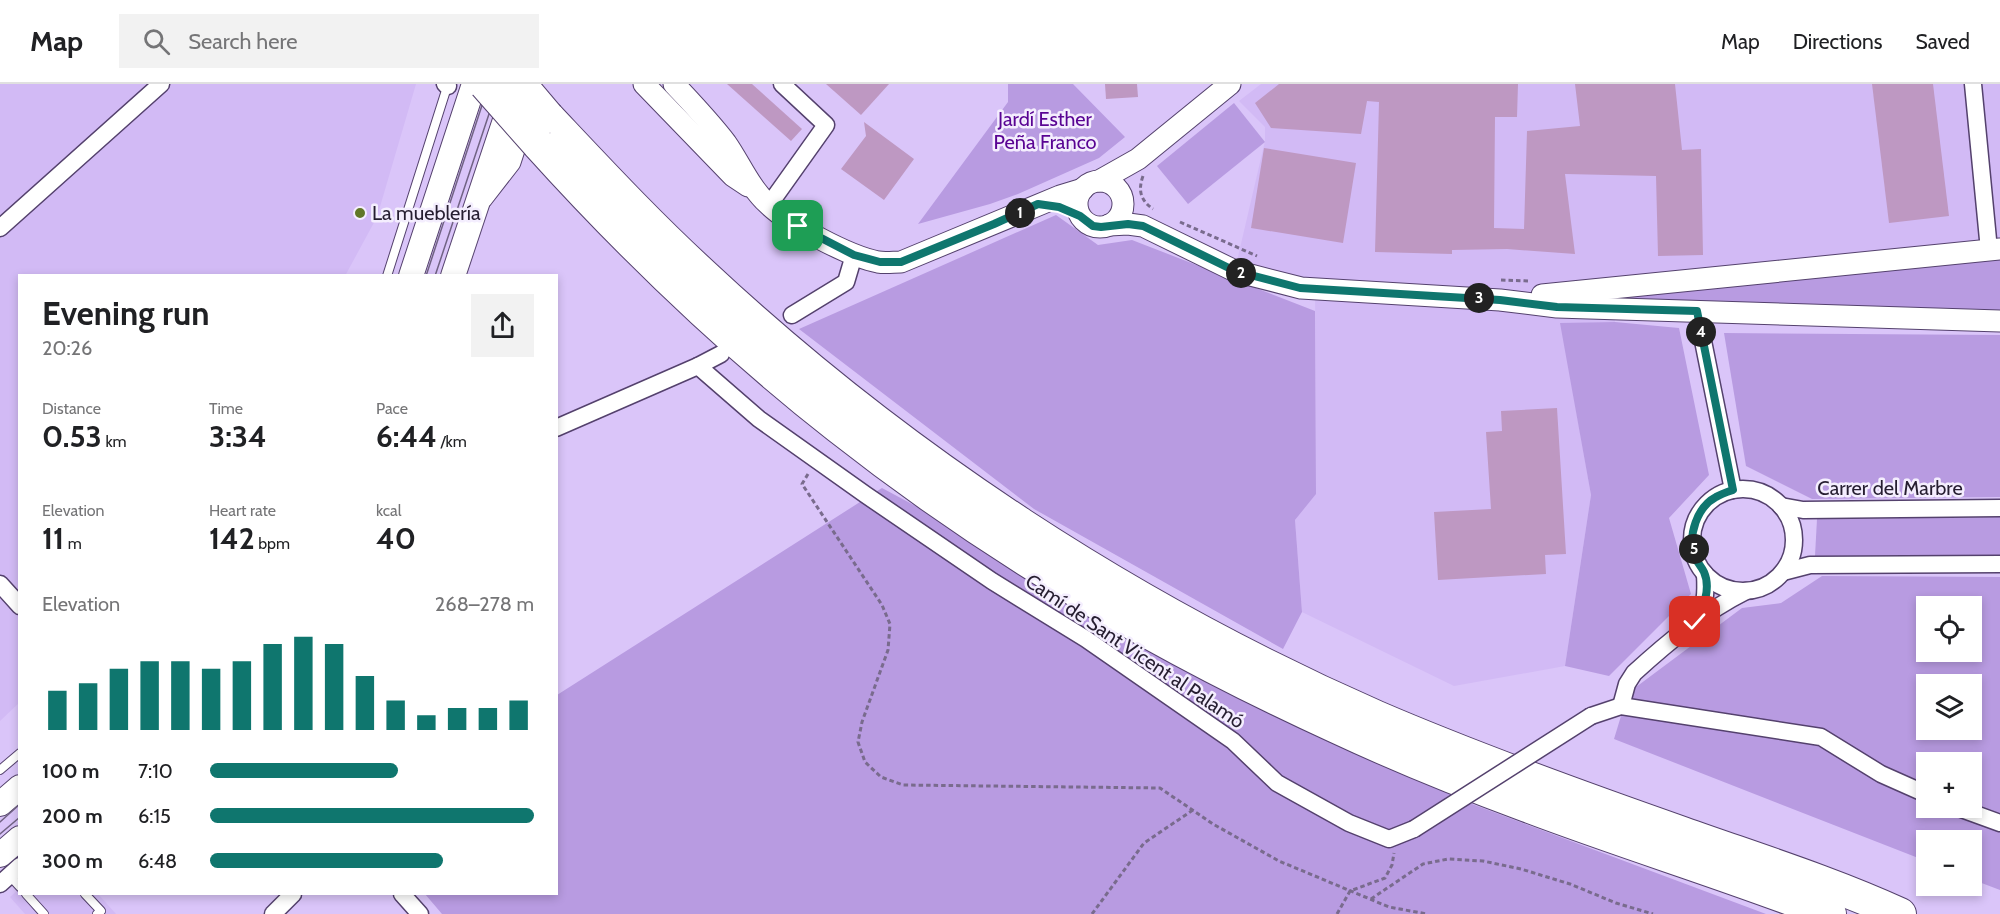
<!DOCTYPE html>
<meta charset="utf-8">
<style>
body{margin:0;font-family:Cabin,sans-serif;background:#f2f2f2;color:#202124;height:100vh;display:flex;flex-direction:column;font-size:22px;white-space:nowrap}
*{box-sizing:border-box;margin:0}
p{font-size:20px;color:#757577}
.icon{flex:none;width:33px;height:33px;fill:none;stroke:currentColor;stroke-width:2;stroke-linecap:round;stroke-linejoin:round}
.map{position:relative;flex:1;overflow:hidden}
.drawer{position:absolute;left:18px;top:190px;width:540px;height:621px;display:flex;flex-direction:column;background:#fff;border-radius:0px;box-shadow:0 3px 9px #0003}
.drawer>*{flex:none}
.buttons{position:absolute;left:1916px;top:512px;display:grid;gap:12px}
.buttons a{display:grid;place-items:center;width:66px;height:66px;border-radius:0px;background:#fff;box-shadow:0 3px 9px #0003;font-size:30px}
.pin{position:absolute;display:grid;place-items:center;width:51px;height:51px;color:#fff;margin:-26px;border-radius:12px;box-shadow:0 3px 9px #0006}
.km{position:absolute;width:30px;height:30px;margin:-15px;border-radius:50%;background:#222;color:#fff;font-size:16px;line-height:30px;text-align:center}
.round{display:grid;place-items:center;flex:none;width:63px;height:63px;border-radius:0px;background:#f2f2f2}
.summary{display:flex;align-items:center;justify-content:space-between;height:102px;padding:0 24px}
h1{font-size:33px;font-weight:800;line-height:45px}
.metrics{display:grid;grid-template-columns:repeat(3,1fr);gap:9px;height:102px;padding:6px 24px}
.metrics div{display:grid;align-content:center}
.metrics b{font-size:30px;font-weight:800}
.metrics small{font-size:16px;font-weight:400}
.metrics p{font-size:16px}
.chart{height:168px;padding:12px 24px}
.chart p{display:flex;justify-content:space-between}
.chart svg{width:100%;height:108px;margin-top:6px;stroke:#0f766e;stroke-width:6}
ul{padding:0 24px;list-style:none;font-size:20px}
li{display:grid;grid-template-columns:96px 72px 1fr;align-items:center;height:45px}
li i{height:15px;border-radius:8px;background:#0f766e}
header{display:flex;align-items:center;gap:36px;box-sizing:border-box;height:84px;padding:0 30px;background:#fff;border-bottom:2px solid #e0e0e0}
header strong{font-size:28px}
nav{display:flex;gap:33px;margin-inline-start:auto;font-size:21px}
.search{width:420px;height:54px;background:#f2f2f2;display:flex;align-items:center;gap:15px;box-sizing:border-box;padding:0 21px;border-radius:0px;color:#757577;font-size:22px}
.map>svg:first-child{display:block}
</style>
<header>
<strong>Map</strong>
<div class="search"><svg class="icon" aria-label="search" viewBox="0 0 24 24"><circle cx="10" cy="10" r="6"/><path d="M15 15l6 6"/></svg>Search here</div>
<nav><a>Map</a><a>Directions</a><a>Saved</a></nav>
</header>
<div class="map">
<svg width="2000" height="830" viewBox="0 0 2000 830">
<rect width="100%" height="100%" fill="#dac5f9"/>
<g fill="#d2baf5">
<polygon points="0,0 416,0 377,133 345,192 20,192 20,618 0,637"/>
<polygon points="1261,0 2000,0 2000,163 1612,215 1615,238 1561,240 1591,411 1565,582 1454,602 1302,528 1295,436 1316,409 1315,198 1237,177 1265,57 1265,43 1239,17"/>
<polygon points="19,805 20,810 98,810 116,830 25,830 10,813"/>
</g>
<g fill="#b89be1" fill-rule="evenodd">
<polygon points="1008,0 1073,0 1125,53 1099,74 1018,110 990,120 918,140 1008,18"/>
<polygon points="1234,19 1265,58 1188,120 1157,82"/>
<polygon points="1056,131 1098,161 1132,156 1315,227 1316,410 1295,436 1302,528 1283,565 1034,425 799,245"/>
<polygon points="2000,163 2000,233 1611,215"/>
<polygon points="1615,238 1679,244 1709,391 1669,434 1691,510 1609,592 1565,582 1591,411 1560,239"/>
<polygon points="1724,249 2000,251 2000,413 1812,415 1746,382"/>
<polygon points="882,404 1472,720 1766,830 442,830 425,810 556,810 557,611"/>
<polygon points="2000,433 2000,471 1815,472 1817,435"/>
<path d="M1822 492 2000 493V806L1971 795V756H1926V777L1614 655 1628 609 1742 524 1781 519ZM1926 522H1971V567H1926ZM1926 600H1971V645H1926ZM1926 678H1971V723H1926Z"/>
</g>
<g fill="#be98c2">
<polygon points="727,0 752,0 802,45 791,57"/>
<polygon points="826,0 889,0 861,31"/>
<polygon points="1105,0 1137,0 1138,13 1106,15"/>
<polygon points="1279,0 1518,0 1517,33 1495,33 1494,144 1524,145 1527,47 1580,42 1575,0 1675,0 1682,66 1701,65 1703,171 1658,172 1656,92 1565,90 1575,170 1507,165 1452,166 1452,170 1375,168 1379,18 1367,17 1361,50 1271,44 1255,19"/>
<polygon points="1872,0 1933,0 1949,132 1889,139"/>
<polygon points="864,38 914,75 884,116 841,85 866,52"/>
<polygon points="1264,64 1356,79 1343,159 1251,144"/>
<polygon points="1557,324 1566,470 1545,471 1546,490 1438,496 1434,428 1491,425 1486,348 1502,347 1501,327"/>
</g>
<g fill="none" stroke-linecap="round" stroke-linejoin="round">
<defs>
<g id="service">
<polyline points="387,192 448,0"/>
<polyline points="0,686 20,669"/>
<polyline points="9,791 20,803"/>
<polyline points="26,810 44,830"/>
<polyline points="85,810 101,827 97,830"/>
</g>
<g id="minor">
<polyline points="445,0 448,2"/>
<polyline points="1973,0 1989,166"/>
<polyline points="769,121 826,41 782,0"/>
<polyline points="0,144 161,0"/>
<polyline points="1697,227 1733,406"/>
<polyline points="792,231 846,198 854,171"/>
<polyline points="721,270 698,282 759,335 866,411 992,497 1086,555 1233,657 1277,699 1349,739 1389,755 1414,745"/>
<polyline points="556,344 698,282"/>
<circle cx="1743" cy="456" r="51"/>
<polyline points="1781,422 1803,426 2000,424"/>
<polyline points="1783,488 1810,481 2000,480"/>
<polyline points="0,500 20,522"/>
<path d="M1696 537C1706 522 1706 508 1705 490"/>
<path d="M1621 622 1627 600 1634 589C1668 558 1704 528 1746 507"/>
<polyline points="1591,632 1621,622 1821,653 1881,690 1926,710"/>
<polyline points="1956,723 2000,739"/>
<polyline points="0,800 20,782"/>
<polyline points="402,810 420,830"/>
<polyline points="273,830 293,810"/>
</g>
<g id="tertiary">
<polyline points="644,0 733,92 748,102"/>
<path d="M674 0C692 19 710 38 726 59 740 79 750 104 768 120 790 141 848 172 878 178 885 179 894 178 901 178L1060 112 1083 105"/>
<polyline points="1099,97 1138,75 1230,0"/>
<circle cx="1100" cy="120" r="23"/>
<polyline points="482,114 510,78 525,32"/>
<polyline points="1109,141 1128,140 1143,142 1235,187 1301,204 1500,216 1557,223 2000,237"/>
<polyline points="1542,211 2000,165"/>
</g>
<g id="secondary">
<polyline points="411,192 474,0"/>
<polyline points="453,192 513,12"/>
<polyline points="0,720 20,703"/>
<polyline points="0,771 20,754"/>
</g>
<g id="motorway">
<path d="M548 33C599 87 650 142 705 192 901 375 1131 525 1377 633 1477 676 1580 713 1683 749 1756 775 1830 798 1900 830"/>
<path d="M538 60C630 162 730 258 838 343 989 462 1161 563 1336 643 1398 672 1462 698 1527 722 1627 760 1730 791 1830 830"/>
</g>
</defs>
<use href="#service" stroke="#54416d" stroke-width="10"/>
<use href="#minor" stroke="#54416d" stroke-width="19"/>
<use href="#tertiary" stroke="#54416d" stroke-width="23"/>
<use href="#secondary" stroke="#54416d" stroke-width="26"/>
<use href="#motorway" stroke="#54416d" stroke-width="34"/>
<g stroke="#796b8d" stroke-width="3" stroke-dasharray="4.5 3" stroke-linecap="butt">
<path d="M1143 92C1138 106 1140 116 1153 125"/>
<polyline points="1180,138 1257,172"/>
<polyline points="1501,196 1530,197"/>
<polyline points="808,390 802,400 882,521 890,540 888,566 862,638 858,658 865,678 881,693 903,701 1160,704 1213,740 1279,777 1389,823 1427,830"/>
<polyline points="1371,815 1423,780 1448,775 1483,777 1521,785 1570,800 1616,819 1653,830"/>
<polyline points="1092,830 1144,759 1193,726"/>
<polyline points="1337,830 1350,807 1385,794 1392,781 1394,769"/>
</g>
<use href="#service" stroke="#fff" stroke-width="8"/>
<use href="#minor" stroke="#fff" stroke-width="16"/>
<use href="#tertiary" stroke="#fff" stroke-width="21"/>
<use href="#secondary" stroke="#fff" stroke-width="24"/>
<use href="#motorway" stroke="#fff" stroke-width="32"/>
<g stroke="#716384" stroke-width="1.5">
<polyline points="426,192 489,0"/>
<polyline points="435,192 499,0"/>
<polyline points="0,738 20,720"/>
<polyline points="0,750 20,733"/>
</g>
<defs>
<polyline id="minor-bridge" points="1414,745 1591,632"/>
<g id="motorway-bridge">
<polyline points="485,0 538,60"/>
<polyline points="520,0 548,33"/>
</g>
</defs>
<use href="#minor-bridge" stroke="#54416d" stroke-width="19" stroke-linecap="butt"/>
<use href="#motorway-bridge" stroke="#54416d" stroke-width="34" stroke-linecap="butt"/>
<use href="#minor-bridge" stroke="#fff" stroke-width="16"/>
<use href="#motorway-bridge" stroke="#fff" stroke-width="32"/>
</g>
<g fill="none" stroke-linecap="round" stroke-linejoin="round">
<defs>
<path id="route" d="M798 142 854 171 880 178H901L994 140 1038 120 1059 123 1080 132 1093 142 1101 143 1128 140 1143 142 1235 187 1300 204 1500 216 1557 223 1697 227 1733 406C1727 408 1721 410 1716 413 1697 423 1688 451 1694 471 1696 477 1701 482 1704 488 1711 504 1704 524 1695 538"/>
</defs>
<use href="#route" stroke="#fff" stroke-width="12"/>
<use href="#route" stroke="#0f766e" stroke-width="8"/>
</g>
<circle fill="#617727" stroke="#f4eefe" stroke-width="2" cx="360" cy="129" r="6"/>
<g text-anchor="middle" stroke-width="5" stroke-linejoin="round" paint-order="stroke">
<g font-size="20" fill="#590493" stroke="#f4eefe">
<text x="1045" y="42">Jardí Esther<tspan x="1045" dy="23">Peña Franco</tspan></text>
</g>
<g font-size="20" fill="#261e31" stroke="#f4eefe" text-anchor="start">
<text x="372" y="136">La mueblería</text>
</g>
<g font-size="20" fill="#261e31" stroke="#f4eefe">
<text x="1890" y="411">Carrer del Marbre</text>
<text transform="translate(1135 567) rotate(34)" y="7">Camí de Sant Vicent al Palamó</text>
</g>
</g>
</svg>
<div class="buttons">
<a><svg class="icon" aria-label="locate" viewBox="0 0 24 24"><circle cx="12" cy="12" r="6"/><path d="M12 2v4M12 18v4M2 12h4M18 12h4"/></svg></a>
<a><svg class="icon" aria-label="layers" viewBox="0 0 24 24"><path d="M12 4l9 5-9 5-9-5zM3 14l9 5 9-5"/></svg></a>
<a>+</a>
<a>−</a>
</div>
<div class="pin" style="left:798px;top:142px;background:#1e9e55"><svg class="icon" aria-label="arrive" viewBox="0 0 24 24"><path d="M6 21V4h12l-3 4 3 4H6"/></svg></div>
<div class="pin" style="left:1695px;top:538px;background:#d93025"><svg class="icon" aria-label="check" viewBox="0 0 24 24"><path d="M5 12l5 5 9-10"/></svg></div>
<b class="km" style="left:1020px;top:129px">1</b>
<b class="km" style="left:1241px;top:189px">2</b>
<b class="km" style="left:1479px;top:214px">3</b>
<b class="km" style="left:1701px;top:248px">4</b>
<b class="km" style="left:1694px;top:465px">5</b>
<section class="drawer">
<div class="summary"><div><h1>Evening run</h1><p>20:26</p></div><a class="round"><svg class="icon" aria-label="share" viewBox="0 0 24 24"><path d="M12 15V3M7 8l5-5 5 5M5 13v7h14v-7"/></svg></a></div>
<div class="metrics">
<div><p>Distance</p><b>0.53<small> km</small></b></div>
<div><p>Time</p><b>3:34</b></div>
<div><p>Pace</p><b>6:44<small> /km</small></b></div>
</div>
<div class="metrics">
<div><p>Elevation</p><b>11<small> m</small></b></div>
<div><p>Heart rate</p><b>142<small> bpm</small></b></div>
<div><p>kcal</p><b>40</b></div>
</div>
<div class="chart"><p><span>Elevation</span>268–278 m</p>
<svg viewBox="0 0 160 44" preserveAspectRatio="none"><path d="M5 44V28M15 44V25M25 44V19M35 44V16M45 44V16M55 44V19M65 44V16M75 44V9M85 44V6M95 44V9M105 44V22M115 44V32M125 44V38M135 44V35M145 44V35M155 44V32"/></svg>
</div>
<ul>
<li><b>100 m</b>7:10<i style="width:58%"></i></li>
<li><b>200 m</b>6:15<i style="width:100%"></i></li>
<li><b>300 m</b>6:48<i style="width:72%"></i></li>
</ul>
</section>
</div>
